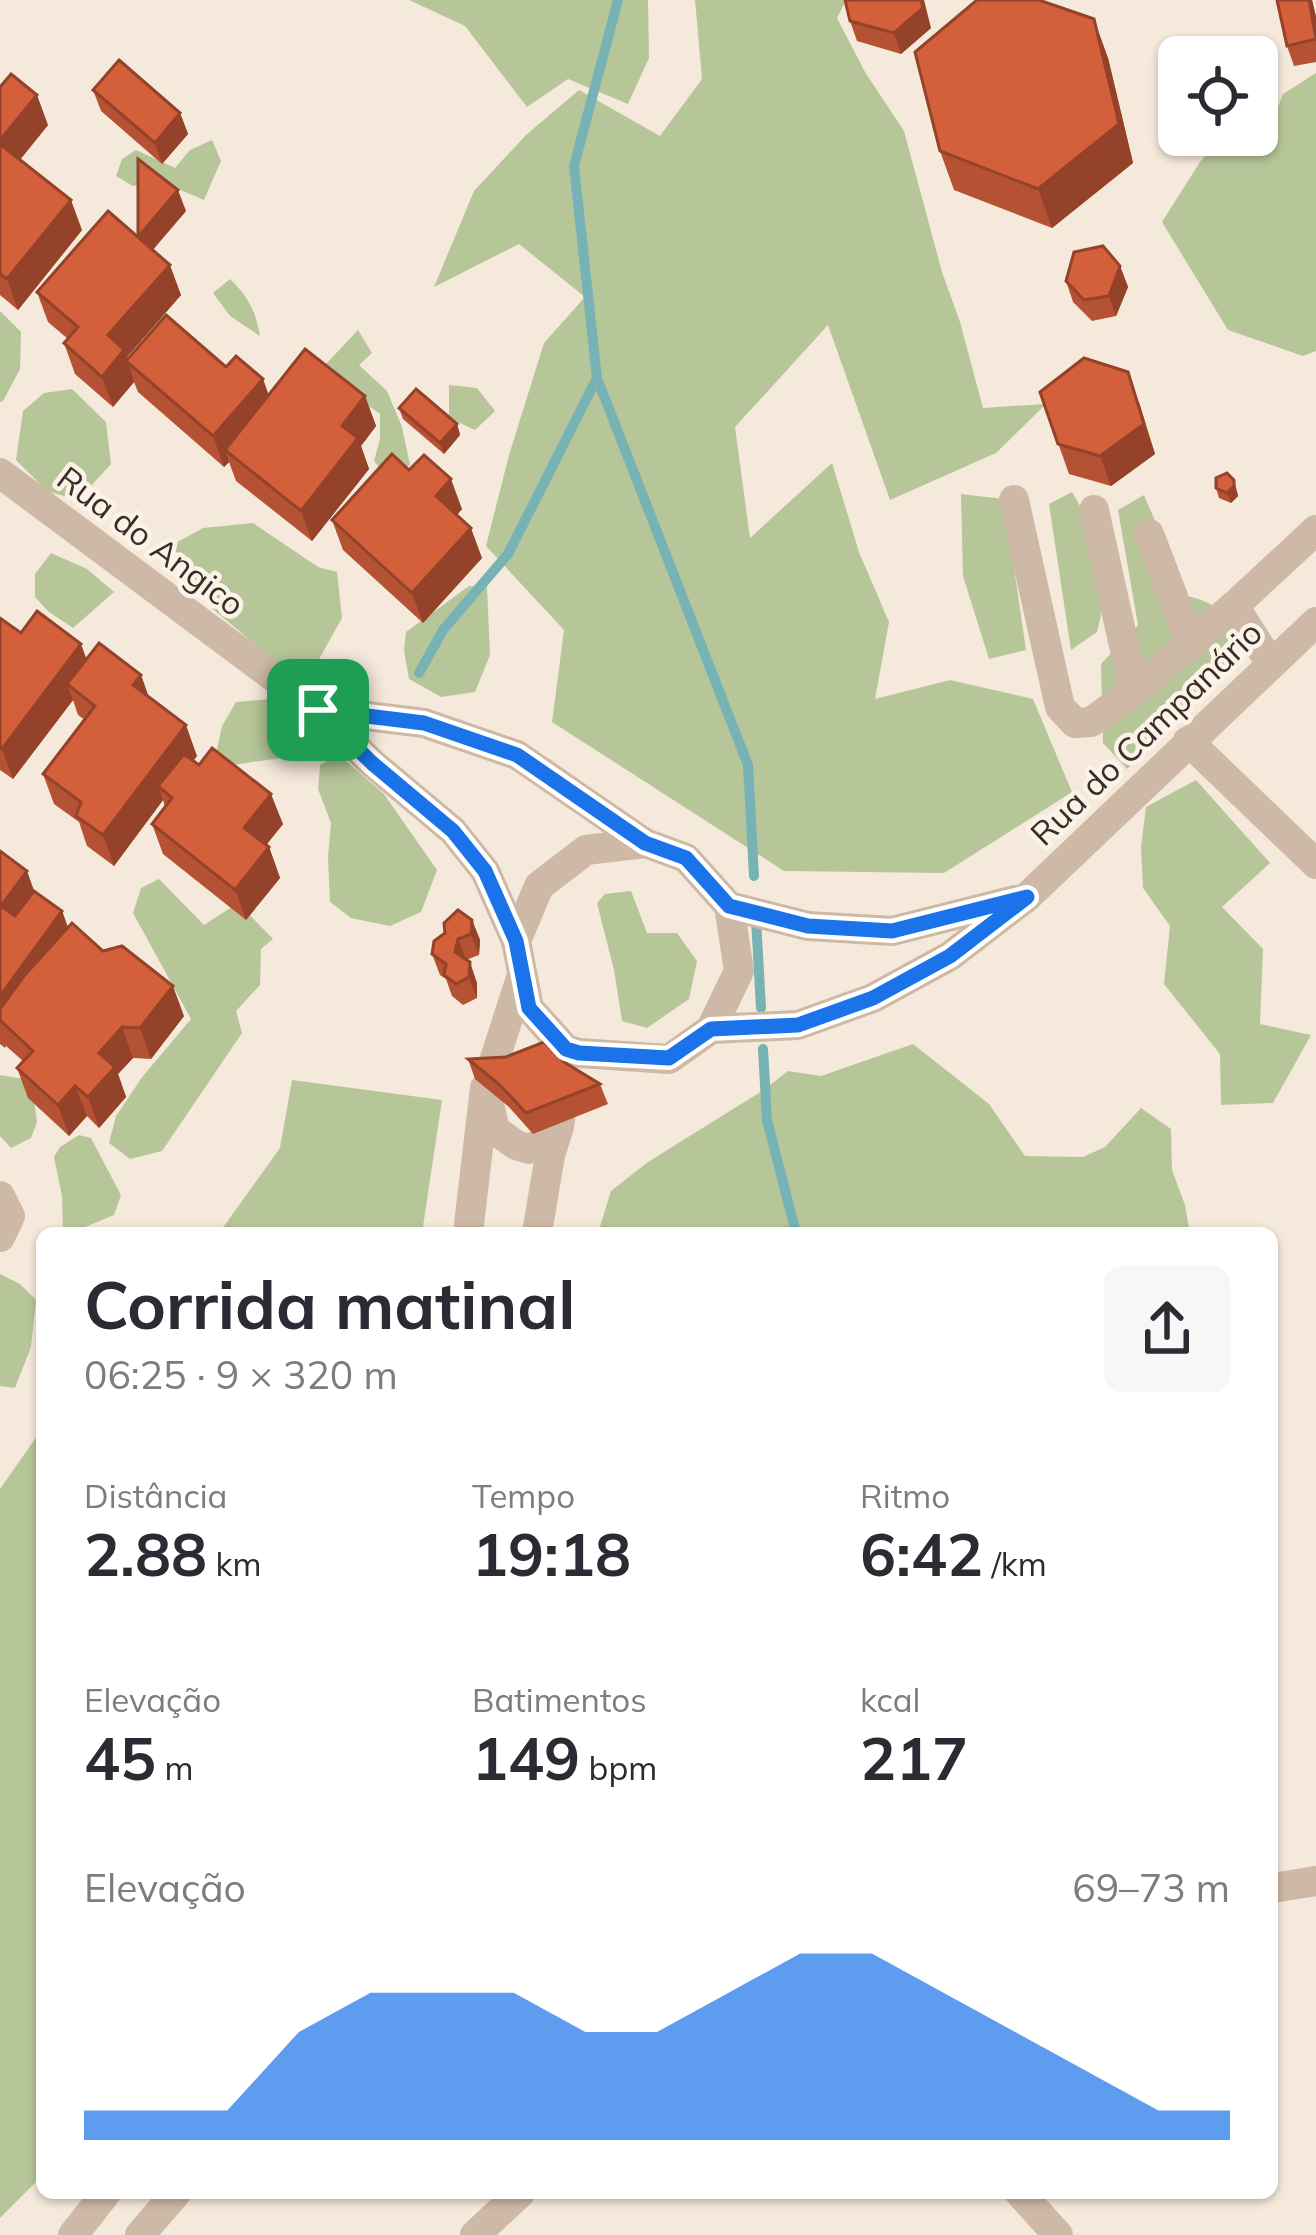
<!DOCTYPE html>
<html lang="pt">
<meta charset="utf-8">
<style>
body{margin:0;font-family:Mulish,sans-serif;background:#f7f7f7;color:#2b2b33;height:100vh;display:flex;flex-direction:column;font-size:45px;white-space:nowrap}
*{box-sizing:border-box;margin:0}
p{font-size:39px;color:#7c7c81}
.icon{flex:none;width:66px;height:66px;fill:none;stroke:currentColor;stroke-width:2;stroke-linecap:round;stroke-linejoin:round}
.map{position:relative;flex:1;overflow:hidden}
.details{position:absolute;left:36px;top:1227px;width:1242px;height:972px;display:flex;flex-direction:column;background:#fff;border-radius:18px;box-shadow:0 3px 9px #0004}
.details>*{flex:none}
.buttons{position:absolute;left:1158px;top:36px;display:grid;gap:24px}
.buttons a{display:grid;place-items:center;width:120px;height:120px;border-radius:18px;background:#fff;box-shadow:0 3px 9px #0004;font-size:60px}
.pin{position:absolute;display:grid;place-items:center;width:102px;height:102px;color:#fff;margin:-51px;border-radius:24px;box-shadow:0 6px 18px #0006}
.round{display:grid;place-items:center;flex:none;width:126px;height:126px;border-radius:18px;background:#f7f7f7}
.overview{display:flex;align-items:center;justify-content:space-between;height:204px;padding:0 48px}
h1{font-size:66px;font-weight:700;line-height:90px}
.stats{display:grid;grid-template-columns:repeat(3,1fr);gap:18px;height:204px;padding:12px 48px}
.stats div{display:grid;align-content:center}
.stats b{font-size:60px;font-weight:700}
.stats small{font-size:33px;font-weight:400}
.stats p{font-size:33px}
.chart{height:336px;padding:24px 48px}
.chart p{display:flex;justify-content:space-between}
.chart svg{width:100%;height:216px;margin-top:12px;fill:#1a73e8;opacity:.7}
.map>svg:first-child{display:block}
</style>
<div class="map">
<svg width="1316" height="2235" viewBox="0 0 1316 2235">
<rect width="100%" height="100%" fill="#f5e9db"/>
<g fill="#b7c699">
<polygon points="409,0 648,0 649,58 628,104 568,79 527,107 465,26"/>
<polygon points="695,0 846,0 837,18 865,72 904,131 942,272 960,322 983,408 1046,404 996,453 890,500 828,325 735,427 750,538 832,463 859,552 889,622 875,699 950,680 1033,699 1072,792 944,873 784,871 552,722 564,630 486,546 509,455 544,343 585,297 519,244 434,287 474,191 526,135 579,90 660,136 702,79"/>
<polygon points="1316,73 1316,351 1303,356 1228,330 1162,222 1200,162 1224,135 1257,135 1257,125 1269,131 1283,94"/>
<polygon points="212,140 221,161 204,200 162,182 133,186 116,176 122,159 136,150 175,168 190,150"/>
<path d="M230 279C248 296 256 312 260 336L230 316 213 293Z"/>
<polygon points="0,311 21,332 20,369 3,401 0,402"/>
<polygon points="358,330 372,353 359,365 387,391 402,427 410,465 389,479 374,461 380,439 380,414 346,390 324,366"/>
<polygon points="449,385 477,388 495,411 475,430 449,418"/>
<polygon points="72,389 106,422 111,464 78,500 47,491 16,460 23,411 44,393"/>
<polygon points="1072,492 1088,520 1109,580 1097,632 1071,650 1049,504"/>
<polygon points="961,494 1004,499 1026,650 989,659 963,576"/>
<path d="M1144 495 1187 596C1222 604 1227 616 1241 647L1127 769 1103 743 1101 664 1138 625 1118 510Z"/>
<polygon points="253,523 318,567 337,572 342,618 318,661 278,664 213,609 172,545 203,528"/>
<polygon points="51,553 87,569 114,592 73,628 49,612 35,597 35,574"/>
<polygon points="469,586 487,587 490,655 475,692 441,697 409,679 404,651 406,632"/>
<polygon points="270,699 289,727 287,757 213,768 222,726 236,702"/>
<polygon points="339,755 384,794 437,870 421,912 390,926 351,918 330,902 328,858 331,823 318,789 320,765"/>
<polygon points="1196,780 1270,863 1222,907 1263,949 1260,1024 1311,1035 1273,1103 1221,1105 1220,1054 1164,984 1170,926 1143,888 1141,847 1146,807"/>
<polygon points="159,879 204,925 238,903 273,939 261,949 260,985 236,1011 242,1033 162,1151 130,1159 109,1143 116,1116 143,1076 191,1019 133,913 141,888"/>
<polygon points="631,891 647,933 677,933 697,961 689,999 647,1028 622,1021 614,970 597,903 605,894"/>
<polygon points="913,1044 989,1104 1025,1156 1083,1157 1105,1147 1141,1108 1171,1129 1172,1170 1185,1205 1190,1233 598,1233 611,1191 648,1162 762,1091 788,1071 821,1076"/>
<polygon points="0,1075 31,1080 37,1122 31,1138 11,1148 0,1136"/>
<polygon points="292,1080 442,1100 422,1233 219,1233 280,1148"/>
<polygon points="79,1135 91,1138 121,1195 114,1215 85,1227 82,1233 63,1233 62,1196 54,1157 60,1147"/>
<polygon points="0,1274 20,1284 36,1300 31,1347 15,1388 0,1386"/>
<polygon points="42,1429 42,2176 0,2218 0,1489"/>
</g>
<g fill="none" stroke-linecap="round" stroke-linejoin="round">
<g stroke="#77b3b5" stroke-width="10">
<polyline points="618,0 574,166 597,378 748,765 754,876"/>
<polyline points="419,673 443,630 508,554 597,378"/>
<polyline points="756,919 761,1008"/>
<polyline points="763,1049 767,1120 796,1233"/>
</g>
<g stroke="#ceb8a6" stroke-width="30">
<polyline points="0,473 318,710 372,763 453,831 485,871 516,941"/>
<polyline points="1014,500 1060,707 1075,723 1091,722 1134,691 1234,606"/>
<polyline points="1094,510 1134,691"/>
<polyline points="1149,534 1191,644"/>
<polyline points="1271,664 1234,606 1316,530"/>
<polyline points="318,710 424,723 517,755 645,843"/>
<polyline points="1188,741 1316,864"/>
<polygon points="645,843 686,858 729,906 739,971 711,1029 669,1059 579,1053 566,1049 529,1008 516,941 539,886 586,850"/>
<polyline points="729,906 808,926 892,931 1015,900"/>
<polyline points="711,1029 798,1025 873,998 950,956 1027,897 1316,622"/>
<polyline points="489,1077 520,981"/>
<polyline points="488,1100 495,1130 516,1145 529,1149 548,1140 560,1121"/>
<polyline points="0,1196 10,1216 0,1237"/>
<polyline points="468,1233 485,1088"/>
<polyline points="537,1233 550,1155 559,1127"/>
<polyline points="1272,1888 1316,1881"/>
<polyline points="1020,2193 1058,2235"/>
<polyline points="73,2235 106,2193"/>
<polyline points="140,2235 176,2193"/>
<polyline points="475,2235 520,2193"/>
</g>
</g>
<g fill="#b55233">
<polygon points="1312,0 1316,17 1316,62 1294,66 1287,46"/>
<polygon points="850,21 931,28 901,54 857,41"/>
<polygon points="1108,58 1133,163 1052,228 954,190 940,151"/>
<polygon points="0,87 48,125 20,160 82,230 18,310 0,295"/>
<polygon points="93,90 180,113 188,134 162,164 101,111"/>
<polygon points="186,211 152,250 181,295 127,357 128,360 226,367 263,379 268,395 365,396 376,426 361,446 369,469 312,541 236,481 229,462 224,467 138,392 134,382 113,407 75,374 64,343 68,339 48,322 37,292"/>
<polygon points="1120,266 1128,287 1116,316 1092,321 1073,302 1066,281"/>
<polygon points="1040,392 1139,402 1155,454 1111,486 1069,474"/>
<polygon points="399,408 457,424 460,435 444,454 403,419"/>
<polygon points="409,470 462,509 457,515 482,558 423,623 343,550 332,520"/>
<polygon points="1234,480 1238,496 1231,503 1219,498 1216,488"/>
<polygon points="0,618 21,633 87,659 141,675 148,696 197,756 193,761 283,824 266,845 269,847 280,878 246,920 163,854 152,824 165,807 163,800 114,866 87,846 79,822 54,804 43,774 85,720 78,715 73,700 13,779 0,770"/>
<polygon points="0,851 34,891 62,911 68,928 103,951 184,1016 151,1059 133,1058 118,1074 126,1097 99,1128 87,1116 69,1136 28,1098 17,1068 23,1061 6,1046 5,1048 0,1044"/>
<polygon points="472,920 480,940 479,955 466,960 477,983 477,998 463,1005 452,996 446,979 440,975 432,954 445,933"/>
<polygon points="468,1059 564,1062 600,1084 608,1104 533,1134 509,1107 475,1079"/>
</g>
<g fill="#944229">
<polygon points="921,0 924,0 931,28 901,54 894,33"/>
<polygon points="1309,0 1312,0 1316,17 1316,33"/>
<polygon points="1094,19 1108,58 1133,163 1052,228 1038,189"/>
<polygon points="37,95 48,125 9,173 0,147 0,140"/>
<polygon points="180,113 188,134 162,164 155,143"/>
<polygon points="178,190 186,211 146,258 138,237"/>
<polygon points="71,200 82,230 18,310 7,279"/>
<polygon points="170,265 181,295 127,357 134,382 113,407 102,377 108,335"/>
<polygon points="1120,266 1128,287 1116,316 1109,296"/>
<polygon points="1128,372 1155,454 1111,486 1100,456"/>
<polygon points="263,379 274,410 225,450 229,462 224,467 213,436"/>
<polygon points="365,396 376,426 361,446 369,469 312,541 301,511 342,426"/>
<polygon points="457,424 460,435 444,454 440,443"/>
<polygon points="451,479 462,509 447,526 436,496"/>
<polygon points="1234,480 1238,496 1231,503 1227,493"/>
<polygon points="471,528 482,558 423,623 412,593"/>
<polygon points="81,644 92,674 67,684 73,700 13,779 2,749"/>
<polygon points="141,675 152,706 133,685"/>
<polygon points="186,725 197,756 168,794 158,786 163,800 114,866 103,835"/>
<polygon points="271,794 283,824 255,859 244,828"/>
<polygon points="269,847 280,878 246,920 235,890"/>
<polygon points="27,871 41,910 15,945 1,906"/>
<polygon points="62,911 76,950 0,1020 0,996"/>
<polygon points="472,920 480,940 479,955 471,934"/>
<polygon points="458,939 466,960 455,952"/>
<polygon points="470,962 477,983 477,998 469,977"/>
<polygon points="173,986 184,1016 151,1059 140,1028"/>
<polygon points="122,1027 133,1058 118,1074 126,1097 99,1128 88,1097 99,1053"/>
<polygon points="75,1086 87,1116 69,1136 58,1105"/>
</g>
<g fill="#d35f3b" stroke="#944229" stroke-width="3">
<polygon points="845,0 921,0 923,8 894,33 850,21"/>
<polygon points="977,0 1039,0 1094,19 1119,124 1038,189 940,151 915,52"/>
<polygon points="1277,0 1309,0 1316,39 1287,46"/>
<polygon points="119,60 180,113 155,143 93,90"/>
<polygon points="11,74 37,95 0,140 0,87"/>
<polygon points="0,144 71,200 7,279 0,274"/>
<polygon points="138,159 178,190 138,237"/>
<polygon points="108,211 170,265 108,335 124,350 102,377 64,343 78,327 37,292"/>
<polygon points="1103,246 1120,266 1109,296 1084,300 1066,281 1074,252"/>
<polygon points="166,315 226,367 236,356 263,379 213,436 126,361"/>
<polygon points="305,349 365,396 342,426 358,438 301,511 225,450"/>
<polygon points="1084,358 1128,372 1144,424 1100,456 1058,444 1040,392"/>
<polygon points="416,389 457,424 440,443 399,408"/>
<polygon points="392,454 409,470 424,455 451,479 436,496 471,528 412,593 332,520"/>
<polygon points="1227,473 1234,480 1234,486 1227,493 1216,488 1216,478"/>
<polygon points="37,611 81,644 2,749 0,748 0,618 21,633"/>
<polygon points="99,643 141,675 133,685 186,725 103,835 76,816 81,802 43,774 95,706 67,684"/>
<polygon points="212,748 271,794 244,828 269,847 235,890 152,824 172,798 158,786 184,754 199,765"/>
<polygon points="0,851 27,871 1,906 15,916 34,891 62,911 0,996"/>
<polygon points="458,910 472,920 471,934 458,939 455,952 470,962 469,977 456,984 444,975 446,964 432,954 434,941 445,933 444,923"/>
<polygon points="72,923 103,951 122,946 173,986 140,1028 122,1027 99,1053 115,1067 88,1097 75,1086 58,1105 17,1068 33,1051 0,1020 0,1009 24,976"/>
<polygon points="544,1042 564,1062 600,1084 526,1113 501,1086 468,1059 506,1057"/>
</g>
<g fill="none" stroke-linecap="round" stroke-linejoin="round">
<defs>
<polygon id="route" points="318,710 424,723 517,755 645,843 686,858 729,906 808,926 892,931 1027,897 950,956 873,998 798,1025 711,1029 669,1058 579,1053 566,1049 529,1008 516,941 485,871 453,831 372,763"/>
</defs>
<use href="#route" stroke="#fff" stroke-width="24"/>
<use href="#route" stroke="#1a73e8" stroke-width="15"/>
</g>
<g text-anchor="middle" stroke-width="9" stroke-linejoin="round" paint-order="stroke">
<g font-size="33" fill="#3a2d27" stroke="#fcf3e8">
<text transform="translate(151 541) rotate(37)" y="12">Rua do Angico</text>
<text transform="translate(1146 733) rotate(-44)" y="12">Rua do Campanário</text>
</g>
</g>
</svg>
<div class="buttons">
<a><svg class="icon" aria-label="locate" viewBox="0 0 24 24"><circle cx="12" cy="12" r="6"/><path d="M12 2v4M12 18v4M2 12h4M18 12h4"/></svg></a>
</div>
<div class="pin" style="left:318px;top:710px;background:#1e9e55"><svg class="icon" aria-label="arrive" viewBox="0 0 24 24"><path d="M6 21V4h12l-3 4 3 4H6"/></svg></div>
<section class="details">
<div class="overview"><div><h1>Corrida matinal</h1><p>06:25 · 9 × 320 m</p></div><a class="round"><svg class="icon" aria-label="share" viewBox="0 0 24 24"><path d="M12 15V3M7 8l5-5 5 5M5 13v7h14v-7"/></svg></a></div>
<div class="stats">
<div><p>Distância</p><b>2.88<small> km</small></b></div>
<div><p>Tempo</p><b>19:18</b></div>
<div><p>Ritmo</p><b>6:42<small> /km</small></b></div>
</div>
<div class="stats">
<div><p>Elevação</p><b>45<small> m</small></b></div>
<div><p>Batimentos</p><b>149<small> bpm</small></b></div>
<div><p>kcal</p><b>217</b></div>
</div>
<div class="chart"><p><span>Elevação</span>69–73 m</p>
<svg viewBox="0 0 160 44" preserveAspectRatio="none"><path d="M0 44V38L10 38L20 38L30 22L40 14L50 14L60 14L70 22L80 22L90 14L100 6L110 6L120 14L130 22L140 30L150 38L160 38V44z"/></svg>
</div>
</section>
</div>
